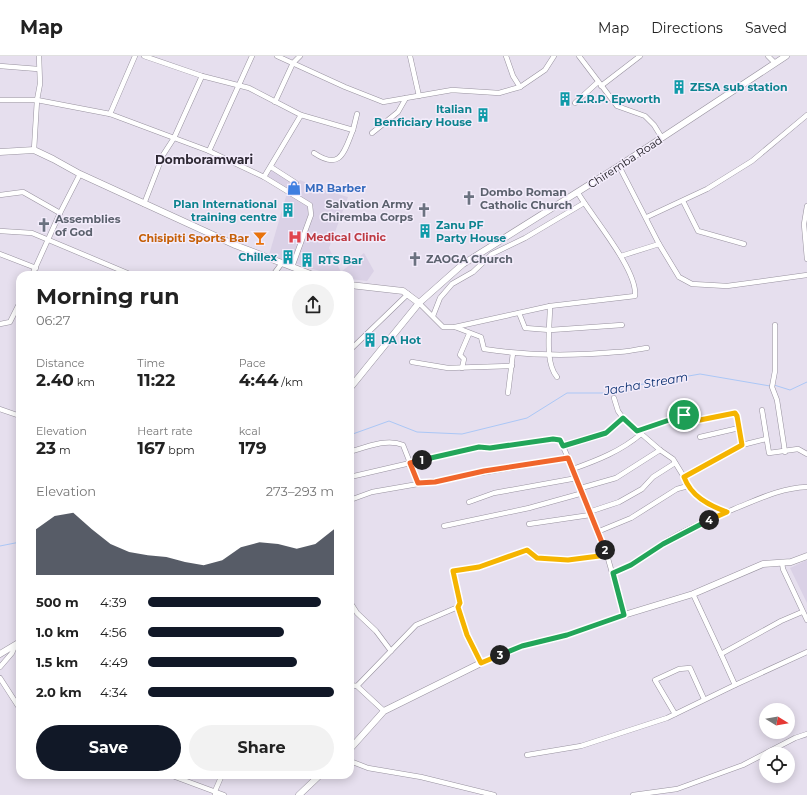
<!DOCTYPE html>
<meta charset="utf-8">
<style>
body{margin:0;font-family:Montserrat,sans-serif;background:#f2f2f2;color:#222;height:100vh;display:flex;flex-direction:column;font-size:15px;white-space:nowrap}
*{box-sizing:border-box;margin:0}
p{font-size:13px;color:#767676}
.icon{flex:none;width:22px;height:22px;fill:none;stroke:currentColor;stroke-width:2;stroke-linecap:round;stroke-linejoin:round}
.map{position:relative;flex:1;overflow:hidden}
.side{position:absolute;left:16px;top:215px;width:338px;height:508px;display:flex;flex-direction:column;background:#fff;border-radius:12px;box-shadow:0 2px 10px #0003}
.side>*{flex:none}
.needle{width:26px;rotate:101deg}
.fabs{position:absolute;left:759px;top:647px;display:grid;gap:8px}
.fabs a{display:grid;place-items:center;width:36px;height:36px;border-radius:50%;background:#fff;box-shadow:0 2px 10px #0003;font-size:20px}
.pin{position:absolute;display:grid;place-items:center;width:34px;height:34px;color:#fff;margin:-17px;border:2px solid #fff;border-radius:50%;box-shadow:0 1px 4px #0007}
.km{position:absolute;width:20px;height:20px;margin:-10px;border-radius:50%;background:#222;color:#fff;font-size:11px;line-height:20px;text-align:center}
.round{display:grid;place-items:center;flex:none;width:42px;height:42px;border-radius:21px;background:#f2f2f2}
.head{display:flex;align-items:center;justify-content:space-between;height:68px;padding:0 20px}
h1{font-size:22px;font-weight:700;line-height:30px}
.metrics{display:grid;grid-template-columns:repeat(3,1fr);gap:6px;height:68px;padding:4px 20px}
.metrics div{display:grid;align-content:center}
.metrics b{font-size:17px;font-weight:700}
.metrics small{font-size:11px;font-weight:400}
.metrics p{font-size:11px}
.chart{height:112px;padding:8px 20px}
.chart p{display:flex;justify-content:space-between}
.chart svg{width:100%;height:72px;margin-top:4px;fill:#111827;opacity:.7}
.action{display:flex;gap:8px;margin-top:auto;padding:8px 20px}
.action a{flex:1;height:46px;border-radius:24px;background:#111827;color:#fff;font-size:16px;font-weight:700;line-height:46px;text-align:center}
.action a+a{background:#f2f2f2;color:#222}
ul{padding:0 20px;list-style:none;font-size:13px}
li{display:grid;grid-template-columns:64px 48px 1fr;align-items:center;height:30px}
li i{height:10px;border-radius:5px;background:#111827}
header{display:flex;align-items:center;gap:24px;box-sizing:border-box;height:56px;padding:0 20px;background:#fff;border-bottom:1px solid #e0e0e0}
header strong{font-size:19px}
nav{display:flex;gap:22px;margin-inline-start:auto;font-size:14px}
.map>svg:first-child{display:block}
</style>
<header>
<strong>Map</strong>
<nav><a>Map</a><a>Directions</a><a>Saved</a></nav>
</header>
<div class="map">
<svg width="807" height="739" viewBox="0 0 807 739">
<rect width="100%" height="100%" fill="#e6dfee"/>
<g fill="#dad1e6">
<polygon points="275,110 298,127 300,124 324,134 348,141 329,192 341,216 364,197 374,215 367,225 350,223 350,219 332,219 269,199 287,137 266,123"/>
<polygon points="807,504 807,547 790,512"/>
</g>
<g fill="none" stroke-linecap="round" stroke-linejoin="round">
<g stroke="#abc7f6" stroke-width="1">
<polyline points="774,329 790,334 807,326"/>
<polyline points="350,379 389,365 417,376 462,378 527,362 567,337 608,337 632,330 700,318 770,330"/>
<polyline points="0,490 20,486"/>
</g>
<defs>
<g id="street">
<path d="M144 0 202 20 249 32 301 59 353 74C344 96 341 115 314 97"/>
<polyline points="277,0 345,31 383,46 452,34 499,37 520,31 545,14 554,0"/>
<polyline points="410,0 419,40"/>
<polyline points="506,0 513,20 520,31"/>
<polyline points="579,0 617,50 645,60 654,69 662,82"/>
<polyline points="768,0 775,7"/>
<polyline points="0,10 38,13"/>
<polyline points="601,30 640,0"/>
<polyline points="0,44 37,44 110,58 209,95 264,121 310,149 311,159 292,211"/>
<polyline points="275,46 293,7 300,0"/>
<polyline points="575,47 598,26"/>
<polyline points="110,58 135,0"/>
<polyline points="353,74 357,58"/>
<polyline points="372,77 398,56 406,42"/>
<polyline points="34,94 37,44 40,28 39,0"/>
<polyline points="209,95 252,0"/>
<polyline points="619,110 659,188 679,221 692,228 727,230 807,219"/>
<polyline points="271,111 296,127"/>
<polyline points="264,121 301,59"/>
<polyline points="0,139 23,136 60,157"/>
<polyline points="683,145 698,175 744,188"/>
<polyline points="144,148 163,99 174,82 202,20"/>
<polyline points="807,150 804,168 807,203"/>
<polyline points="647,161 707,133 752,105 807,59"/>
<polyline points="0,175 32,177 132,219"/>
<polyline points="0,198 36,212"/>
<polyline points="621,200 659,188"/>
<polyline points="32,219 60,157 80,118"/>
<polyline points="273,219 282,207"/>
<path d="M419 247 443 271H455L550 250 635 240C638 214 592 161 578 137"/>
<path d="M550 250C550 270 544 306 557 321"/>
<polyline points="519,257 525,272 550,274 622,269"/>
<polyline points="433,260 440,242 452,228 473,216 492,198 525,182 584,147"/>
<polyline points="0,268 10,266 20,246"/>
<polyline points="775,269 775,315 772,331 777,344 785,396"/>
<path d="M455 271 481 281 484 293C528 300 572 300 617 296 627 296 637 293 647 292"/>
<polyline points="350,294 408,238"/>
<polyline points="412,306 448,312 512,310"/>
<polyline points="462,312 464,303 460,299 469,278"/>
<polyline points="508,337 513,297"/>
<polyline points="614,342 618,355 623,362 660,394 673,403 684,421 688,430 702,445 727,456"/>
<polyline points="0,353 20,360"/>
<polyline points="762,354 769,397 798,393 807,398"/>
<polyline points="637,375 685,359 692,359 700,364 735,357 737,360 742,389"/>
<polyline points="700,381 739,372"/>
<polyline points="563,390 606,377 623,362"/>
<path d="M350 396C366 391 387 382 403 389L418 427"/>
<path d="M573 413C598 404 621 395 641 378"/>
<polyline points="350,421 479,391 489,392 553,383 560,384 575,417 607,499 624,559"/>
<polyline points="684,421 742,389 766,383"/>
<polyline points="581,432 616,422 660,394"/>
<polyline points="350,444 372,436 568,402"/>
<polyline points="469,446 494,437 577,422"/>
<polyline points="589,456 619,446 642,433 653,421 675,407"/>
<polyline points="529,468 590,459"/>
<polyline points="444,470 529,452 583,437"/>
<polyline points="597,476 631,462 677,433 688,430"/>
<polyline points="782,507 783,513 807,564"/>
<path d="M613 517C632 509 646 498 663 487 685 473 710 463 734 453 759 443 780 432 807 431"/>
<polyline points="693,538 721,598"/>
<polyline points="350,546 357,557 376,575 391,595"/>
<polyline points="802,556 781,565 721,598 735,629 807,596"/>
<polyline points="481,607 467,579 458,551 460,547 453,515 479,511 527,494 537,502 568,504 607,499"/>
<polyline points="0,611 12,597 15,590"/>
<polyline points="0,622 20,653"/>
<polyline points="350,629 357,630 384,655"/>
<polyline points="357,630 416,569 458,551"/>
<polyline points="675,658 655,624 679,613 690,612 704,643"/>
<polyline points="527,699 581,690 667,662 735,629"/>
<polyline points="350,705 368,712 421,721 494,739"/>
<polyline points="170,719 224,739"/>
<polyline points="215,739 215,735 222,719"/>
<polyline points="633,739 677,733 743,709 795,682 807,678"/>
</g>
<g id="secondary">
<polyline points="0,96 34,94 53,103 80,118 235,189 313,219"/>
<polyline points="350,229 403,235 419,247"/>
<polyline points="350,332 419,247 463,208 619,110 786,0"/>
<polyline points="0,598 20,586"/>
<polyline points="350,693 384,655 481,607 522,590 567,579 624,559 693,538 763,508 791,506 807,500"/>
<polyline points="299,739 320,719"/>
</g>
</defs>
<use href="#street" stroke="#98929f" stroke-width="5.5"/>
<use href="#secondary" stroke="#98929f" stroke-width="7"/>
<use href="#street" stroke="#fff" stroke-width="4.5"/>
<use href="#secondary" stroke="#fff" stroke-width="6"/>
</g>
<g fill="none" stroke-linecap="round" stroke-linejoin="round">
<defs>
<polyline id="split-1" points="422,404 479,391 490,392 553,383 560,384 563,390 606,377 623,362 637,375 684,359"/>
<polyline id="split-2" points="422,404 410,407 418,427 435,426 484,415 568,402 605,494"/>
<polyline id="split-3" points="500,599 481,607 467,579 458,551 460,547 453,515 479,511 527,494 537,502 568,504 607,499 605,494"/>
<polyline id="split-4" points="500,599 522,590 567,579 624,559 613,517 631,509 663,488 709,464"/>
<path id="split-5" d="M684 359 692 358 700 364 735 357 737 360 742 389 684 421C691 440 708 449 727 456L709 464"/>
</defs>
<use href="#split-1" stroke="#fff" stroke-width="8"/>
<use href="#split-2" stroke="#fff" stroke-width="8"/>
<use href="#split-3" stroke="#fff" stroke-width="8"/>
<use href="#split-4" stroke="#fff" stroke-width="8"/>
<use href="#split-5" stroke="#fff" stroke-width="8"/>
<use href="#split-1" stroke="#22a559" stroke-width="5"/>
<use href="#split-2" stroke="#f0652b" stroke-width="5"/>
<use href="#split-3" stroke="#f5b400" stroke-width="5"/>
<use href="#split-4" stroke="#22a559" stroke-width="5"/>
<use href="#split-5" stroke="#f5b400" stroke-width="5"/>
</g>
<defs>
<symbol id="building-bare" viewBox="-9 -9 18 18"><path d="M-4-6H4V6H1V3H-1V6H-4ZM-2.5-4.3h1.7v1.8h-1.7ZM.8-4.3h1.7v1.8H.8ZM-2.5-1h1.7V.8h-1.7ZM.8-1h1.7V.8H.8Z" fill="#0f9aa8" stroke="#f3ecfb" stroke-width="2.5" paint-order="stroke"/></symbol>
<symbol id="shop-bare" viewBox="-9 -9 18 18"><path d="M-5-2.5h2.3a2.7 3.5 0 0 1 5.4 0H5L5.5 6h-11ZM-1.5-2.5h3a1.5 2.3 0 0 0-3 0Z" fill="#3f7fe0" stroke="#f3ecfb" stroke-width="2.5" paint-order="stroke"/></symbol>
<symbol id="church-bare" viewBox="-9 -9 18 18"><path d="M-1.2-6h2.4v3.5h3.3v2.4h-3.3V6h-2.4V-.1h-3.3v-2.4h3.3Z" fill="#6b7280" stroke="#f3ecfb" stroke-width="2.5" paint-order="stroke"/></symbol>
<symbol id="hospital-bare" viewBox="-9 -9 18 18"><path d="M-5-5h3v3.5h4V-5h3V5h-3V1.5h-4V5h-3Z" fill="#e0444e" stroke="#f3ecfb" stroke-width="2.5" paint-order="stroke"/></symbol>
<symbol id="bar-bare" viewBox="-9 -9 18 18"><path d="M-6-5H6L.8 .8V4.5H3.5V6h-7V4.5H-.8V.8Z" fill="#e8710a" stroke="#f3ecfb" stroke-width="2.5" paint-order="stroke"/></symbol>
</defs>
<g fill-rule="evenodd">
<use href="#building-bare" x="669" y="21" width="20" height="20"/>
<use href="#building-bare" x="555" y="33" width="20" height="20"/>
<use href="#building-bare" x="473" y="49" width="20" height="20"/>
<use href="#shop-bare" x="284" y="122" width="20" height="20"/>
<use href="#church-bare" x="459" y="132" width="20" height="20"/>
<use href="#building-bare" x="278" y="144" width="20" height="20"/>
<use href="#church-bare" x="414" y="144" width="20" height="20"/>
<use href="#church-bare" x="34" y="159" width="20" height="20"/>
<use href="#building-bare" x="415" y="165" width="20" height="20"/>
<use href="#hospital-bare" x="285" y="171" width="20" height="20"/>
<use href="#bar-bare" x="250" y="172" width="20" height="20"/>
<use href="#building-bare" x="278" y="191" width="20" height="20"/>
<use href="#church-bare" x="405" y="193" width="20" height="20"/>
<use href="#building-bare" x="297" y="194" width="20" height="20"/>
<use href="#building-bare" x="360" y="274" width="20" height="20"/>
</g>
<g text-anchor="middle" stroke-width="3" stroke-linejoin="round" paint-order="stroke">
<g font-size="11" font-weight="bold" fill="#0d838f" stroke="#f3ecfb" text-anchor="start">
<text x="690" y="35">ZESA sub station</text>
<text x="576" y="47">Z.R.P. Epworth</text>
<text x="472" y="57" text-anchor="end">Italian<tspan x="472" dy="13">Benficiary House</tspan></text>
<text x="277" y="152" text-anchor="end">Plan International<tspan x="277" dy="13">training centre</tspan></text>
<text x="436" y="173">Zanu PF<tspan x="436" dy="13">Party House</tspan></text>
<text x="277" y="205" text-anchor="end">Chillex</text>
<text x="318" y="208">RTS Bar</text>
<text x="381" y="288">PA Hot</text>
</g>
<g font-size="11" fill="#19171c" stroke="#f3ecfb">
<text transform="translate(625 106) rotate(-33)" y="4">Chiremba Road</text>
</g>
<g font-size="11" font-weight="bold" fill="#366cbe" stroke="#f3ecfb" text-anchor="start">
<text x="305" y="136">MR Barber</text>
</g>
<g font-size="11" font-weight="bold" fill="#5b616d" stroke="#f3ecfb" text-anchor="start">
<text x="480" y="140">Dombo Roman<tspan x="480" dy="13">Catholic Church</tspan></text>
<text x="413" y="152" text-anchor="end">Salvation Army<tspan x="413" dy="13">Chiremba Corps</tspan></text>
<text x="55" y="167">Assemblies<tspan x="55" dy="13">of God</tspan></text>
<text x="426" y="207">ZAOGA Church</text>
</g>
<g font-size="11" font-weight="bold" fill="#be3a42" stroke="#f3ecfb" text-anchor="start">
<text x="306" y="185">Medical Clinic</text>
</g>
<g font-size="11" font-weight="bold" fill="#c56008" stroke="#f3ecfb" text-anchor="end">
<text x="249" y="186">Chisipiti Sports Bar</text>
</g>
<g font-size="12" font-weight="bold" fill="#2e2934" stroke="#f3ecfb">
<text x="204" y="108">Domboramwari</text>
</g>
<g font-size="12" font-style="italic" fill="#072d6e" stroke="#f3ecfb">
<text transform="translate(646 328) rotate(-10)" y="4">Jacha Stream</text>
</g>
</g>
</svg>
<div class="fabs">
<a><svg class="needle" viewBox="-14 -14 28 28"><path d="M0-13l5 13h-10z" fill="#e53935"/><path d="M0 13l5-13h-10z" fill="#767676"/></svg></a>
<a><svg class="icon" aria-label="locate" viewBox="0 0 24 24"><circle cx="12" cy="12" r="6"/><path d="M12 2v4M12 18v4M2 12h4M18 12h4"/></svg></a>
</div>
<div class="pin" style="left:684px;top:359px;background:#1e9e55"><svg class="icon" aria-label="arrive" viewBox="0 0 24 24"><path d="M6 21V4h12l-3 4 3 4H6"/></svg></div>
<b class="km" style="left:422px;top:404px">1</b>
<b class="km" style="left:605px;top:494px">2</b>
<b class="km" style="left:500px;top:599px">3</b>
<b class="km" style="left:709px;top:464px">4</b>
<section class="side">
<div class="head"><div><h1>Morning run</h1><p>06:27</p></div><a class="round"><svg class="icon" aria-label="share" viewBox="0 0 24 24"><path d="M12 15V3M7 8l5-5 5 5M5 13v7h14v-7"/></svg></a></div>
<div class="metrics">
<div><p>Distance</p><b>2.40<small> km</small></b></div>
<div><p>Time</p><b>11:22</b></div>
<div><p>Pace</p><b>4:44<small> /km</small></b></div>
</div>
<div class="metrics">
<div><p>Elevation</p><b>23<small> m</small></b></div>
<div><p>Heart rate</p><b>167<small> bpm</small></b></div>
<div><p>kcal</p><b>179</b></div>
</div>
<div class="chart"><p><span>Elevation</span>273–293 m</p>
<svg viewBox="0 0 160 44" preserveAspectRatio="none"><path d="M0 44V16L10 8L20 6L30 16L40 25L50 30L60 32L70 33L80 36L90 38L100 35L110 27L120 24L130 25L140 28L150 25L160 16V44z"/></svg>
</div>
<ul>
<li><b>500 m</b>4:39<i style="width:93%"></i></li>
<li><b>1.0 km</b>4:56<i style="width:73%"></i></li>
<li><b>1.5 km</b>4:49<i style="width:80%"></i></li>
<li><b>2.0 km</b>4:34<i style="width:100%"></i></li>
</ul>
<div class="action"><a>Save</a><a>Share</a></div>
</section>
</div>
